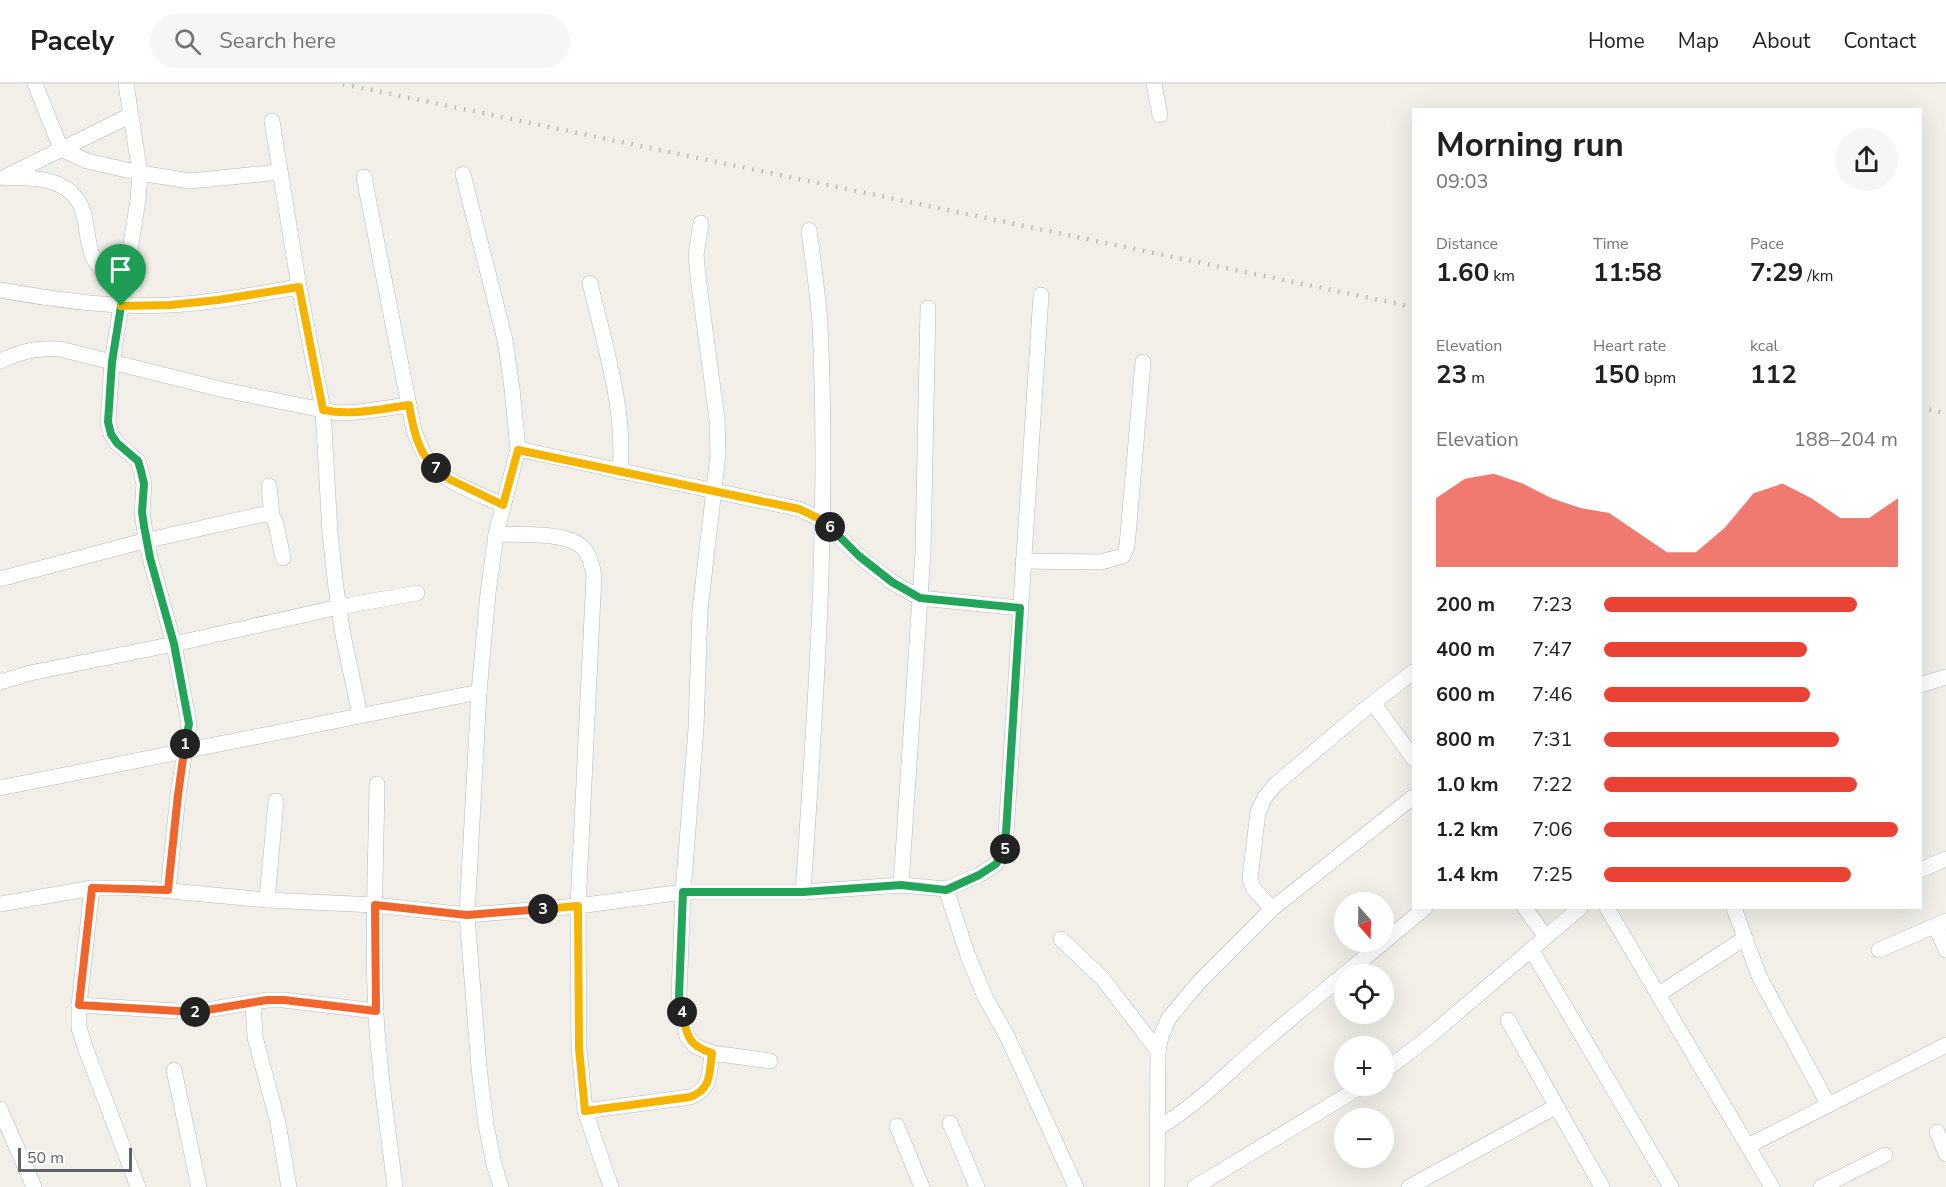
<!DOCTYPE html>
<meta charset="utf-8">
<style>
body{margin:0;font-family:"Nunito Sans",sans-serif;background:#f6f6f6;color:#202124;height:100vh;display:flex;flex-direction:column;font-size:22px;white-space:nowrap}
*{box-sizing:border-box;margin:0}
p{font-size:20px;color:#757577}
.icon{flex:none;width:33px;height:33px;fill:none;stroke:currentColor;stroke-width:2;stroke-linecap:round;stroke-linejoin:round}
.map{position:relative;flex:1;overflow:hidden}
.panel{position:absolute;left:1412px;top:24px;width:510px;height:801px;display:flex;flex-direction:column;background:#fff;border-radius:0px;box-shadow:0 6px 24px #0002}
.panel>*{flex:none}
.needle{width:39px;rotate:160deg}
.tools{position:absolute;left:1334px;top:808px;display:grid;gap:12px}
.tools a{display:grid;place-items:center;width:60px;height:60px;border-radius:50%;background:#fff;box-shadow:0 6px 24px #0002;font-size:30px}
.scale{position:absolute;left:18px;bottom:15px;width:114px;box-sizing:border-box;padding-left:6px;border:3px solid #5f6368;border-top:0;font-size:16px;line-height:21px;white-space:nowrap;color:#5f6368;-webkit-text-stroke:4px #fff;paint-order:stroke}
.pin{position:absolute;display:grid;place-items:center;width:51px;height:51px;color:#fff;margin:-62px -26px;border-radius:50% 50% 50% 0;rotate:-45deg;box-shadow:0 0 6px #0007}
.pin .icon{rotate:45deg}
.km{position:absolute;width:30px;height:30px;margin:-15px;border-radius:50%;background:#222;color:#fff;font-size:16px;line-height:30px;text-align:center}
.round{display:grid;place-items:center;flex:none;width:63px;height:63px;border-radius:32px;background:#f6f6f6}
.headline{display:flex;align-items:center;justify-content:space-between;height:102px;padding:0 24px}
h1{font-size:33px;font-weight:700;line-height:45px}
.metrics{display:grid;grid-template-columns:repeat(3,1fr);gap:9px;height:102px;padding:6px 24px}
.metrics div{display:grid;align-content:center}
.metrics b{font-size:26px;font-weight:700}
.metrics small{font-size:16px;font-weight:400}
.metrics p{font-size:16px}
.chart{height:168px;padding:12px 24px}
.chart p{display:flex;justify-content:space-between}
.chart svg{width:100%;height:108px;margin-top:6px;fill:#ea4335;opacity:.7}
ul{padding:0 24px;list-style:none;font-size:20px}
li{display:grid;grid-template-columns:96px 72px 1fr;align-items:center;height:45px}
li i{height:15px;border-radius:8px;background:#ea4335}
header{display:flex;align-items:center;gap:36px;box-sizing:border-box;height:84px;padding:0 30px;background:#fff;border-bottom:2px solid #e0e0e0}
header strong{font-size:28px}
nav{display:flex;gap:33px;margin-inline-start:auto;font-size:21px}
.search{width:420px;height:54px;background:#f6f6f6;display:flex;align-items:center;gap:15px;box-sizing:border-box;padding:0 21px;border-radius:33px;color:#757577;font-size:22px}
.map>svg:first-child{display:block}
</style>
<header>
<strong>Pacely</strong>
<div class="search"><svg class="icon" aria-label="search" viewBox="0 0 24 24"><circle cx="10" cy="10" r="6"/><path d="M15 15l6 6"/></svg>Search here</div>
<nav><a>Home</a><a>Map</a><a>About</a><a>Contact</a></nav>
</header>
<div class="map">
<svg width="1946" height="1103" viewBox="0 0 1946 1103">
<rect width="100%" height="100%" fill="#f1efe8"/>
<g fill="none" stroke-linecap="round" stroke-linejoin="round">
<defs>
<g id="minor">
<polyline points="35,0 61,65 87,77 140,89 190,97 280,88"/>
<polyline points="126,0 140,89 138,116 112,278 108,338 111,350 117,359 138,377 141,387 144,400 142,428 144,442 150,474 174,560 189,640 178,711 168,806"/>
<polyline points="1154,0 1160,31"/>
<polyline points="272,37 299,203 323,326 330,449 336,504 343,551 360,631"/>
<polyline points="463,90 505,256 512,304 518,365 496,450 488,509 479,608 467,831 479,984 486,1041 494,1080 501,1103"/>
<polyline points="7,92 131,31"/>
<path d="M364 93 414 347C419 358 423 372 431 381 449 400 479 410 503 421"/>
<path d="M4 94C34 93 71 93 83 127 87 142 87 159 93 173 98 185 115 193 125 200"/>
<polyline points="701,139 696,171 699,201 717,335 718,371 700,526 696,644 683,808 679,912 687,952 695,962 712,969 770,977"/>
<path d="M590 199C604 259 626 326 620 388"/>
<path d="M0 206C56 216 113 224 170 221 213 219 256 210 299 203"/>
<path d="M0 277C23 267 34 264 60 265L224 306 338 329 359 328 409 321"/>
<polyline points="518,365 799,425 822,436 859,472 892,498 920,514 1020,524"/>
<polyline points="269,402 272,432"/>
<path d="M496 450C519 451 562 448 580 461 589 468 592 481 594 491L578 822 579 964 585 1027 611 1103"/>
<polyline points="1023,477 1101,478 1123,472 1127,462 1143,278"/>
<polyline points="0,495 136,459 264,430 272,432 276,440 283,474"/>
<polyline points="0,598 30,589 174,560 339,523 417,509"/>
<polyline points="1920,601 1946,593"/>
<polyline points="1374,620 1413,674"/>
<path d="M377 700C376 776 372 853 376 930 379 988 388 1045 395 1103"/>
<polyline points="0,704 479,608"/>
<polyline points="1920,786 1946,775"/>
<polyline points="901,801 923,468 928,224"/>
<polyline points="92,804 79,921 79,944 85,963 138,1103"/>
<polyline points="946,805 979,791 996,780 1005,765 1041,211"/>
<path d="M803 808C816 619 829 430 820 241 818 210 813 178 809 146"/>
<polyline points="267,816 276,717"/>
<polyline points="0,820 92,804 139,804 267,816 375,821 467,831 578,822 683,808 803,808 901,801 946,805 968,872 986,915 1007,952 1076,1103"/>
<polyline points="1525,824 1545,852"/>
<polyline points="1607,824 1772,1103"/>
<polyline points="1734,824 1759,892 1828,1020"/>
<polyline points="1272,825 1253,804 1250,794 1258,728 1265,713 1276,700 1360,629 1413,588"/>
<polyline points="1936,842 1946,866"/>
<polyline points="1061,855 1102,894 1158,967"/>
<polyline points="1531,865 1671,1103"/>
<polyline points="1879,866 1946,837"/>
<polyline points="1659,910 1745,854"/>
<polyline points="253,919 255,953 278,1039 289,1103"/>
<polyline points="79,921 194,928 267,916 283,916 376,927"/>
<polyline points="1508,936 1602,1103"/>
<polyline points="174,986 199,1103"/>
<polyline points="1383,988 1425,956 1580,824"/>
<polyline points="0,1025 34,1103"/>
<path d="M585 1027 690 1013C712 1005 709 989 712 969"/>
<polyline points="950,1039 977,1103"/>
<polyline points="897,1042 922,1103"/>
<path d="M1158 1044C1196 1022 1227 989 1260 961 1314 914 1370 870 1425 824"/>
<polyline points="1937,1048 1946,1070"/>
<polyline points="1748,1062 1946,961"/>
<polyline points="1157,1103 1158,967 1161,952 1169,934 1200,897 1272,825 1413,713"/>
<polyline points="1195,1103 1362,1002"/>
<polyline points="1409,1103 1557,1022"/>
<polyline points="1821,1103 1885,1071"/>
</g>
</defs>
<use href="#minor" stroke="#b5b8bc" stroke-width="16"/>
<use href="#minor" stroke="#fff" stroke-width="15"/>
<g stroke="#b6b7b8" stroke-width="4.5" stroke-dasharray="1.5 8" stroke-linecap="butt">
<polyline points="343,0 1413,223"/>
<polyline points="1920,324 1946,329"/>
</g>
</g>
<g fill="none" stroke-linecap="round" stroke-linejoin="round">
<defs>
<polyline id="split-1" points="121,222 112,278 108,338 111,350 117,359 138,377 141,387 144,400 142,428 144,442 150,474 174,560 189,640 185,660"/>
<polyline id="split-2" points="185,660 178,711 168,806 92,804 79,921 195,928"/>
<polyline id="split-3" points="195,928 267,916 284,916 376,927 375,821 467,831 543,825"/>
<path id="split-4" d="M543 825 578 822 579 964 585 1027 690 1013C712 1005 709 989 712 969 687 961 687 951 682 928"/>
<polyline id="split-5" points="682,928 679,912 683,808 803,808 901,801 946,806 979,791 996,780 1005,765"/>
<polyline id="split-6" points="830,443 859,472 892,498 920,514 1020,524 1005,765"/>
<polyline id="split-7" points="436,384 449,395 503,421 518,366 799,425 822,436 830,443"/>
<path id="split-8" d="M121 222 170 221 218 216 299 203 323 326C352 332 380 325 409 321 413 342 417 370 436 384"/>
</defs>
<use href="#split-1" stroke="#fff" stroke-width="12"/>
<use href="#split-2" stroke="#fff" stroke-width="12"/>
<use href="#split-3" stroke="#fff" stroke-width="12"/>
<use href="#split-4" stroke="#fff" stroke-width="12"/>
<use href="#split-5" stroke="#fff" stroke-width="12"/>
<use href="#split-6" stroke="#fff" stroke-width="12"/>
<use href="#split-7" stroke="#fff" stroke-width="12"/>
<use href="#split-8" stroke="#fff" stroke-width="12"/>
<use href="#split-1" stroke="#22a559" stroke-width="8"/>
<use href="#split-2" stroke="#f0652b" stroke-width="8"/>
<use href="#split-3" stroke="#f0652b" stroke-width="8"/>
<use href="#split-4" stroke="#f5b400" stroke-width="8"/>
<use href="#split-5" stroke="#22a559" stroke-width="8"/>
<use href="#split-6" stroke="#22a559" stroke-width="8"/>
<use href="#split-7" stroke="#f5b400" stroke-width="8"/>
<use href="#split-8" stroke="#f5b400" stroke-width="8"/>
</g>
</svg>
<div class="tools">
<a><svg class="needle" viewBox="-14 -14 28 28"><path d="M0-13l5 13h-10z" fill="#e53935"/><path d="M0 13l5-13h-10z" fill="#757577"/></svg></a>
<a><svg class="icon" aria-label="locate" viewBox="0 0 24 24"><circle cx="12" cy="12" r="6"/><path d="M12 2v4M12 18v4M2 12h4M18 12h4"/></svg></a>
<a>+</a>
<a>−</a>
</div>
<div class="scale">50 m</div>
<div class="pin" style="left:121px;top:222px;background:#1e9e55"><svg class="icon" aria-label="arrive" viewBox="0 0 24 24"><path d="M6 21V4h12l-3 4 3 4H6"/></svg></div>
<b class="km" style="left:185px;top:660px">1</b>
<b class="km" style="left:195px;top:928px">2</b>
<b class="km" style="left:543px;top:825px">3</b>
<b class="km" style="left:682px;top:928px">4</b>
<b class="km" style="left:1005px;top:765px">5</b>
<b class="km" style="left:830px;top:443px">6</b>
<b class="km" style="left:436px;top:384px">7</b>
<section class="panel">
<div class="headline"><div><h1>Morning run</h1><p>09:03</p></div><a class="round"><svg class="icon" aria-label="share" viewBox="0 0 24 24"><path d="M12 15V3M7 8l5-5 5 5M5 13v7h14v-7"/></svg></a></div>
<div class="metrics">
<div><p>Distance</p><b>1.60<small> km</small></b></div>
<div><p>Time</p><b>11:58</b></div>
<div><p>Pace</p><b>7:29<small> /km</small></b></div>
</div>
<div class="metrics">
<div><p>Elevation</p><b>23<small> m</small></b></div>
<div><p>Heart rate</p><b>150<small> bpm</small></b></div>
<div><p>kcal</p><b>112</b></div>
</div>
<div class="chart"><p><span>Elevation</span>188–204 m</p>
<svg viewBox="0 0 160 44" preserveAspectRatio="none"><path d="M0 44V16L10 8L20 6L30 10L40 16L50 20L60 22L70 30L80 38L90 38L100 28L110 14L120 10L130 16L140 24L150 24L160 16V44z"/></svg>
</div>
<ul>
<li><b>200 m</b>7:23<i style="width:86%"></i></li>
<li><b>400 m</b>7:47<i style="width:69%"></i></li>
<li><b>600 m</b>7:46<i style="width:70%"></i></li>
<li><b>800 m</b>7:31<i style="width:80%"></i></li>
<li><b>1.0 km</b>7:22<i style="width:86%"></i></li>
<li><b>1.2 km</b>7:06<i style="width:100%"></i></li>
<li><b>1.4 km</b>7:25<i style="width:84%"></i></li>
</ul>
</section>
</div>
